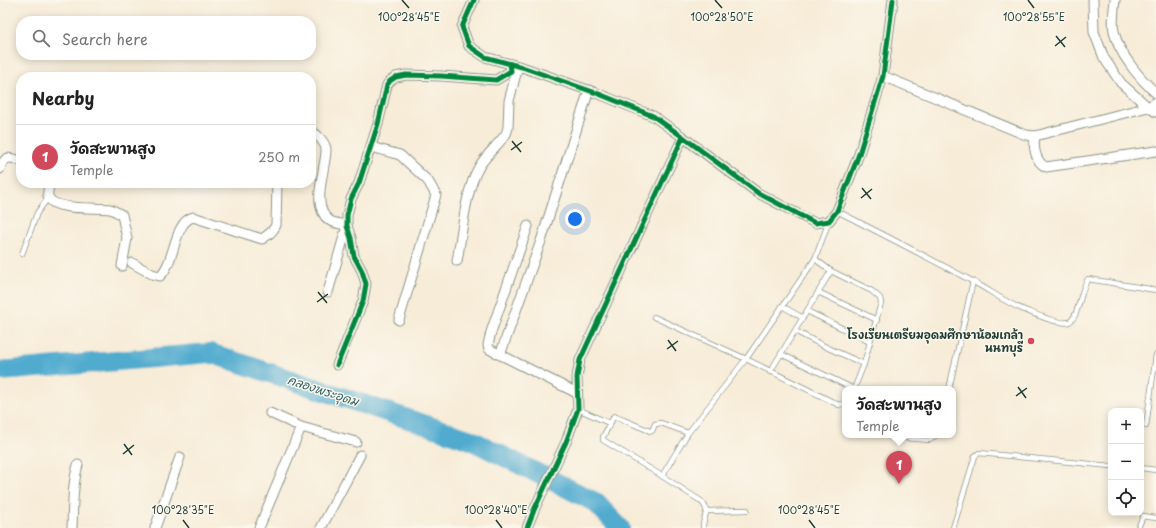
<!DOCTYPE html>
<meta charset="utf-8">
<style>
:root{--surface:#fff;--page:#f6f6f6;--text:#222;--muted:#767676;--line:#e0e0e0;--accent:#d1495b}
body{margin:0;font-family:"Playpen Sans","Playpen Sans Thai",sans-serif;background:var(--page);color:var(--text)}
.controls{position:absolute;right:12px;bottom:12px;display:grid;overflow:hidden;border-radius:8px;box-shadow:0 2px 10px #0003}
.controls button{width:36px;height:36px;display:grid;place-items:center;padding:0;border:0;border-bottom:1px solid var(--line);background:var(--surface);color:var(--text);font:20px sans-serif}
.you{position:absolute;left:575px;top:219px;width:14px;height:14px;margin:-10px;border:3px solid #fff;border-radius:50%;background:#1a73e8;box-shadow:0 0 0 6px #1a73e833}
.badge{display:grid;place-items:center;width:26px;height:26px;border-radius:50%;background:var(--accent);color:#fff;font-size:13px;font-weight:700}
.pin{position:absolute;translate:-50% -33px;filter:drop-shadow(0 1px 2px #0008)}
.pin::after{content:'';position:absolute;top:21px;width:14px;height:12px;background:inherit;clip-path:polygon(0 0,100% 0,50% 100%)}
.popup{position:absolute;left:842px;top:386px;width:114px;height:52px;box-sizing:border-box;display:grid;place-content:center;border-radius:8px;background:var(--surface);filter:drop-shadow(0 1px 3px #0005);font-size:13px;white-space:nowrap;color:var(--muted)}
.popup b{font-size:15px;color:var(--text)}
.popup::after{content:'';position:absolute;left:50%;top:100%;margin-left:-8px;border:8px solid transparent;border-top-color:var(--surface)}
.list{margin:0;padding:0;list-style:none}
h2{display:flex;justify-content:space-between;align-items:center;height:52px;margin:0;padding:0 16px;font-size:17px}
h2 small{font-size:13px;font-weight:400;color:var(--muted)}
.list li{display:grid;grid-template-columns:26px 1fr auto;gap:12px;align-items:center;box-sizing:border-box;height:64px;padding:0 16px;border-top:1px solid var(--line)}
.list b{display:block;font-size:15px;white-space:nowrap}
.list p{margin:0;font-size:13px;white-space:nowrap;color:var(--muted)}
.list em{font-size:13px;font-style:normal;color:var(--muted)}
.icon{flex:none;width:22px;height:22px;fill:none;stroke:currentColor;stroke-width:2;stroke-linecap:round;stroke-linejoin:round}
.map{position:relative;flex:none;width:1156px;height:528px;overflow:hidden}
.search{position:absolute;background:var(--surface);box-shadow:0 2px 10px #0003;left:16px;top:16px;width:300px;height:44px;display:flex;align-items:center;gap:10px;box-sizing:border-box;padding:0 14px;border-radius:16px;color:var(--muted);font-size:15px}
.panel{position:absolute;background:var(--surface);box-shadow:0 2px 10px #0003;left:16px;top:72px;width:300px;height:116px;border-radius:16px}
.map>svg:first-child{display:block}
.lines{fill:none;stroke-linecap:round;stroke-linejoin:round}
.river{stroke:#51abcf;stroke-width:20}
.service-casing{stroke:#8b9486;stroke-width:6}
.minor-casing{stroke:#8b9486;stroke-width:11}
.service{stroke:#fff;stroke-width:4.5}
.minor{stroke:#fff;stroke-width:9}
.cycleway-casing{stroke:#fbf7ec;stroke-width:8}
.cycleway{stroke:#00873e;stroke-width:5}
.ticks{fill:none;stroke:#1f3d34;stroke-width:1.5}
.poi-dot{fill:#d1495b;stroke:#fbf7ec;stroke-width:1.5}
.labels{text-anchor:middle;stroke-width:3;stroke-linejoin:round;paint-order:stroke}
.poi-label{font-size:11px;font-weight:bold;fill:#1f3d34;stroke:#fbf7ec;text-anchor:end}
.water-label{font-size:12px;font-style:italic;fill:#2e5e62;stroke:#fbf7ec}
.ticks-label{font-size:10px;text-anchor:middle;fill:#1f3d34;stroke:#fbf7ec;stroke-width:3;stroke-linejoin:round;paint-order:stroke}
</style>
<div class="map">
<svg width="1156" height="528" viewBox="0 0 1156 528">
<rect width="100%" height="100%" fill="#fbf7ec"/>
<filter id="ink" filterUnits="userSpaceOnUse"><feTurbulence type="fractalNoise" baseFrequency=".025" numOctaves="2"/><feDisplacementMap in="SourceGraphic" scale="8" xChannelSelector="R" yChannelSelector="G"/><feConvolveMatrix kernelMatrix="1 2 1 2 8 2 1 2 1" color-interpolation-filters="sRGB"/></filter>
<filter id="wash" filterUnits="userSpaceOnUse"><feTurbulence type="fractalNoise" baseFrequency=".012" numOctaves="4" result="noise"/><feDisplacementMap in="SourceGraphic" scale="16" xChannelSelector="R" yChannelSelector="G"/><feGaussianBlur stdDeviation="0.9" result="paint"/><feColorMatrix in="noise" values="0 0 0 0 0 0 0 0 0 0 0 0 0 0 0 0 0 1.4 0 .05"/><feComposite in="paint" operator="in"/></filter>
<g filter="url(#wash)">
<rect width="100%" height="100%" fill="#f7ecd8"/>
<g class="lines">
<path class="river" d="M 0,371 L 210,353 L 471,440 L 595,502 L 620,528"/>
</g>
</g>
<g filter="url(#ink)">
<g class="lines">
<defs>
<g id="service">
<path d="M 837,211 C 882,234 927,257 972,281 C 989,290 1005,302 1022,309 C 1033,313 1058,325 1069,322 C 1079,318 1080,289 1088,279 L 1156,290"/>
<path d="M 22,254 L 37,213 L 48,198"/>
<path d="M 815,259 L 831,271 L 872,291 L 880,298 L 881,303 L 870,342"/>
<path d="M 818,292 L 877,320"/>
<path d="M 782,306 L 803,318"/>
<path d="M 807,311 L 870,342 L 864,364 L 854,389"/>
<path d="M 654,317 L 746,359 L 839,405 L 845,403"/>
<path d="M 795,331 L 826,347 L 864,364"/>
<path d="M 781,354 L 854,389"/>
<path d="M 770,372 L 831,271"/>
<path d="M 949,389 L 973,281"/>
<path d="M 578,409 L 609,423"/>
<path d="M 1146,426 L 1156,355"/>
<path d="M 688,433 L 661,423 L 655,424 L 652,431 L 650,431 L 614,416 L 603,437 L 603,440 L 662,476 L 701,501 C 712,513 702,516 703,528"/>
<path d="M 905,438 L 930,440 L 936,435"/>
<path d="M 1141,468 L 1156,470"/>
<path d="M 662,476 L 688,433 L 746,359 L 815,259 L 829,221"/>
<path d="M 707,511 L 747,510"/>
<path d="M 953,528 L 975,456 L 979,453 L 1111,466"/>
<path d="M 1138,528 L 1143,516 L 1156,518"/>
</g>
<g id="minor">
<path d="M 474,0 L 462,27 L 469,46 L 485,57 L 522,67 L 599,94 L 653,116 L 683,137 L 758,193 L 815,223 L 829,221 L 837,211 L 859,154 L 883,76 L 893,0"/>
<path d="M 1093,0 L 1094,32 L 1104,58 L 1121,83 L 1148,107 L 1156,112"/>
<path d="M 1115,0 C 1114,8 1112,24 1114,31 C 1118,53 1140,79 1156,93"/>
<path d="M 883,76 L 1026,135 L 1035,136 L 1148,107 L 1156,102"/>
<path d="M 311,131 C 317,134 326,143 326,150 C 326,168 310,206 329,220 C 333,223 342,224 347,226 L 328,292"/>
<path d="M 1035,136 C 1033,146 1035,162 1046,167 L 1156,151"/>
<path d="M 371,147 L 400,155 L 428,181 L 436,195 L 399,320"/>
<path d="M 0,169 C 5,155 9,157 21,161"/>
<path d="M 50,183 C 49,188 46,194 49,198 C 55,211 98,207 110,209 C 114,210 118,213 122,215 L 127,238 L 122,266"/>
<path d="M 528,226 L 491,332 L 488,345 L 489,349 L 577,393"/>
<path d="M 457,261 C 462,235 465,190 479,167 C 486,155 498,145 506,134 L 508,128 L 509,101 L 518,66"/>
<path d="M 132,263 L 152,274 L 160,276 C 176,261 173,223 193,217 L 262,239 C 268,235 273,232 276,225 L 277,183"/>
<path d="M 500,355 L 541,241 L 589,90"/>
<path d="M 337,365 L 363,301 L 366,284 L 362,271 L 354,256 L 351,238 L 347,226 L 347,215 L 351,199 L 359,183 L 378,124 L 387,85 L 390,81 L 396,77 L 406,75 L 441,76 L 496,80 L 511,71 L 510,64"/>
<path d="M 301,427 L 356,442"/>
<path d="M 72,528 C 73,507 72,485 78,465"/>
<path d="M 155,528 L 180,457"/>
<path d="M 259,528 L 301,427 L 270,413"/>
<path d="M 321,528 L 360,455"/>
<path d="M 527,528 L 534,510 L 566,442 L 578,409 L 577,377 L 580,360 L 683,137"/>
</g>
</defs>
<use href="#service" class="service-casing"/>
<use href="#minor" class="minor-casing"/>
<use href="#service" class="service"/>
<use href="#minor" class="minor"/>
<defs>
<g id="cycleway">
<path d="M 474,0 L 462,27 L 469,46 L 485,57 L 522,67 L 599,94 L 653,116 L 683,137 L 758,193 L 815,223 L 829,221 L 837,211 L 859,154 L 883,76 L 893,0"/>
<path d="M 337,365 L 363,301 L 366,284 L 362,271 L 354,256 L 351,238 L 347,226 L 347,215 L 351,199 L 359,183 L 378,124 L 387,85 L 390,81 L 396,77 L 406,75 L 441,76 L 496,80 L 511,71 L 510,64"/>
<path d="M 527,528 L 534,510 L 566,442 L 578,409 L 577,377 L 580,360 L 683,137"/>
</g>
</defs>
<use href="#cycleway" class="cycleway-casing"/>
<use href="#cycleway" class="cycleway"/>
</g>
</g>
<path class="ticks" d="M 402,0 L 409,8M 715,0 L 722,8M 1028,0 L 1034,8M 1056,36 L 1065,47M 1055,46 L 1066,37M 512,141 L 521,152M 511,150 L 522,142M 862,188 L 871,199M 861,198 L 872,189M 318,292 L 327,303M 317,302 L 328,294M 668,340 L 676,351M 667,349 L 678,341M 1018,387 L 1026,398M 1016,396 L 1027,388M 124,444 L 132,455M 123,454 L 134,445M 183,520 L 189,528M 496,520 L 502,528M 809,520 L 815,528"/>
<circle class="poi-dot" cx="1031" cy="341" r="4"/>
<g class="labels">
<g class="poi-label">
<text x="1023" y="339">โรงเรียนเตรียมอุดมศึกษาน้อมเกล้า<tspan x="1023" dy="13">นนทบุรี</tspan></text>
</g>
<g class="water-label">
<text transform="translate(323 391) rotate(18)" y="4">คลองพระอุดม</text>
</g>
</g>
<g class="ticks-label">
<text x="409" y="21">100°28'45"E</text>
<text x="722" y="21">100°28'50"E</text>
<text x="1034" y="21">100°28'55"E</text>
<text x="183" y="514">100°28'35"E</text>
<text x="496" y="514">100°28'40"E</text>
<text x="809" y="514">100°28'45"E</text>
</g>
</svg>
<div class="controls">
<button>+</button>
<button>−</button>
<button><svg class="icon" aria-label="locate" viewBox="0 0 24 24"><circle cx="12" cy="12" r="6"/><path d="M12 2v4M12 18v4M2 12h4M18 12h4"/></svg></button>
</div>
<div class="you"></div>
<div class="pin badge" style="left:899px;top:484px">1</div>
<div class="popup"><b>วัดสะพานสูง</b>Temple</div>
<div class="search"><svg class="icon" aria-label="search" viewBox="0 0 24 24"><circle cx="10" cy="10" r="6"/><path d="M15 15l6 6"/></svg>Search here</div>
<section class="panel">
<h2>Nearby<small></small></h2>
<ul class="list">
<li><span class="badge">1</span><div><b>วัดสะพานสูง</b><p>Temple</p></div><em>250 m</em></li>
</ul>
</section>
</div>
